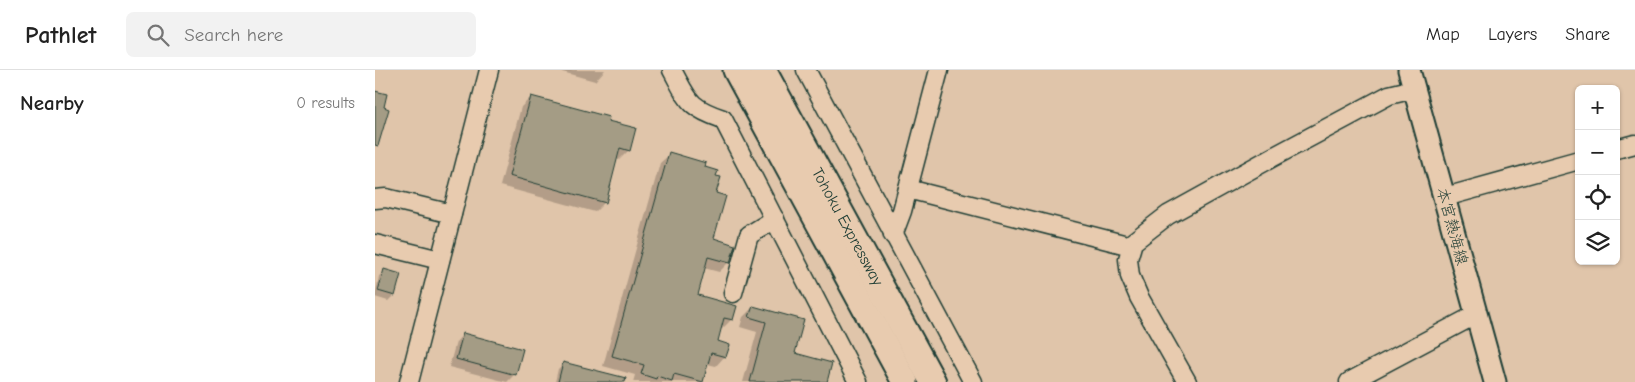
<!DOCTYPE html>
<meta charset="utf-8">
<style>
:root{--surface:#fff;--page:#f2f2f2;--text:#222;--muted:#767676;--line:#e0e0e0}
body{margin:0;font-family:"Comic Neue","Klee One",sans-serif;background:var(--page);color:var(--text)}
.controls{position:absolute;right:15px;top:15px;display:grid;overflow:hidden;border-radius:8px;box-shadow:0 1px 4px #0004}
.controls button{width:45px;height:45px;display:grid;place-items:center;padding:0;border:0;border-bottom:1px solid var(--line);background:var(--surface);color:var(--text);font:25px sans-serif}
.list{margin:0;padding:0;list-style:none}
h2{display:flex;justify-content:space-between;align-items:center;height:65px;margin:0;padding:0 20px;font-size:21px}
h2 small{font-size:16px;font-weight:400;color:var(--muted)}
.icon{flex:none;width:28px;height:28px;fill:none;stroke:currentColor;stroke-width:2;stroke-linecap:round;stroke-linejoin:round}
.map{position:relative;flex:none;width:1260px;height:312px;overflow:hidden}
header{display:flex;align-items:center;gap:30px;box-sizing:border-box;height:70px;padding:0 25px;background:var(--surface);border-bottom:1px solid var(--line)}
header strong{font-size:24px}
nav{display:flex;gap:28px;margin-inline-start:auto;font-size:18px}
.search{width:350px;height:45px;background:var(--page);display:flex;align-items:center;gap:12px;box-sizing:border-box;padding:0 18px;border-radius:8px;color:var(--muted);font-size:19px}
main{display:flex}
aside{flex:1;background:var(--surface)}
.map>svg:first-child{display:block}
.shadow{fill:#0003}
.building{fill:#a49c85;stroke:#1f3d34}
.lines{fill:none;stroke-linecap:round;stroke-linejoin:round}
.minor-casing{stroke:#1f3d34;stroke-width:21}
.major-casing{stroke:#1f3d34;stroke-width:25}
.highway-casing{stroke:#1f3d34;stroke-width:29}
.minor{stroke:#e8cbaf;stroke-width:18}
.major{stroke:#e8cbaf;stroke-width:21}
.highway{stroke:#e8cbaf;stroke-width:25}
.labels{text-anchor:middle;stroke-width:4;stroke-linejoin:round;paint-order:stroke}
.street-label{font-size:16px;fill:#1f3d34;stroke:#e8cbaf}
</style>
<header>
<strong>Pathlet</strong>
<div class="search"><svg class="icon" aria-label="search" viewBox="0 0 24 24"><circle cx="10" cy="10" r="6"/><path d="M15 15l6 6"/></svg>Search here</div>
<nav><a>Map</a><a>Layers</a><a>Share</a></nav>
</header>
<main>
<aside>
<h2>Nearby<small>0 results</small></h2>
<ul class="list">
</ul>
</aside>
<div class="map">
<svg width="1260" height="312" viewBox="0 0 1260 312">
<rect width="100%" height="100%" fill="#e0c5aa"/>
<filter id="ink" filterUnits="userSpaceOnUse"><feTurbulence type="fractalNoise" baseFrequency=".02" numOctaves="2"/><feDisplacementMap in="SourceGraphic" scale="10" xChannelSelector="R" yChannelSelector="G"/><feConvolveMatrix kernelMatrix="1 2 1 2 8 2 1 2 1" color-interpolation-filters="sRGB"/></filter>
<g filter="url(#ink)">
<g class="shadow">
<path d="M 180,0 L 230,0 L 220,11 Z"/>
<path d="M 156,27 L 232,52 L 254,80 L 244,90 L 241,89 L 230,132 L 220,142 L 125,116 L 146,37 Z"/>
<path d="M 295,84 L 329,98 L 340,107 L 337,169 L 354,192 L 344,202 L 329,198 L 321,226 L 357,249 L 347,259 L 345,258 L 341,272 L 350,286 L 341,296 L 332,294 L 326,312 L 258,312 L 260,305 L 228,296 L 285,93 Z"/>
<path d="M 10,201 L 19,225 L 13,231 L 0,227 L 4,206 Z"/>
<path d="M 378,237 L 428,250 L 419,284 L 456,294 L 451,312 L 368,312 L 382,262 L 365,257 L 368,247 Z"/>
<path d="M 88,264 L 140,304 L 132,312 L 74,297 L 81,272 Z"/>
<path d="M 189,293 L 230,304 L 228,312 L 180,312 L 183,299 Z"/>
</g>
<g class="building">
<path d="M 0,21 L 12,24 L 9,37 L 14,39 L 3,76 L 0,75 Z"/>
<path d="M 156,26 L 234,47 L 233,51 L 261,58 L 255,81 L 245,78 L 231,133 L 134,106 Z"/>
<path d="M 294,82 L 331,93 L 330,97 L 343,101 L 341,106 L 346,107 L 341,123 L 351,126 L 339,168 L 360,175 L 355,193 L 333,187 L 323,225 L 362,236 L 358,250 L 349,248 L 343,271 L 355,275 L 351,287 L 336,283 L 328,312 L 299,304 L 297,311 L 282,306 L 281,309 L 266,304 L 269,295 L 237,286 Z"/>
<path d="M 9,199 L 26,204 L 20,226 L 3,221 Z"/>
<path d="M 378,236 L 429,250 L 420,283 L 457,293 L 452,312 L 375,312 L 391,252 L 374,247 Z"/>
<path d="M 88,263 L 148,279 L 141,305 L 81,289 Z"/>
<path d="M 188,292 L 251,308 L 250,312 L 183,312 Z"/>
</g>
<g class="lines">
<defs>
<g id="minor">
<path d="M 297,0 C 314,31 313,37 348,49 L 483,312"/>
<path d="M 431,0 L 598,312"/>
<path d="M 1241,79 L 1260,74"/>
<path d="M 533,119 L 756,176"/>
<path d="M 1070,127 L 1204,90"/>
<path d="M 0,129 L 11,128 L 77,144"/>
<path d="M 518,165 L 527,141 L 564,0"/>
<path d="M 0,174 L 65,190"/>
<path d="M 358,223 L 374,165 L 400,149"/>
<path d="M 34,312 L 114,0"/>
<path d="M 812,312 L 764,227 L 755,206 L 753,189 L 758,172 L 793,145 L 898,87 L 1014,25 L 1039,19"/>
<path d="M 974,312 L 1102,244"/>
</g>
<path id="major" d="M 1034,0 L 1120,312"/>
<g id="highway">
<path d="M 361,0 L 530,312"/>
<path id="s1" d="M 388,0 L 558,312"/>
</g>
</defs>
<use href="#minor" class="minor-casing"/>
<use href="#major" class="major-casing"/>
<use href="#highway" class="highway-casing"/>
<use href="#minor" class="minor"/>
<use href="#major" class="major"/>
<use href="#highway" class="highway"/>
</g>
</g>
<g class="labels">
<g class="street-label">
<text dy="6" stroke="none"><textPath href="#s1" startOffset="178">Tohoku Expressway</textPath></text>
<text transform="translate(1078 156) rotate(75)" y="6">本宮熱海線</text>
</g>
</g>
</svg>
<div class="controls">
<button>+</button>
<button>−</button>
<button><svg class="icon" aria-label="locate" viewBox="0 0 24 24"><circle cx="12" cy="12" r="6"/><path d="M12 2v4M12 18v4M2 12h4M18 12h4"/></svg></button>
<button><svg class="icon" aria-label="layers" viewBox="0 0 24 24"><path d="M12 4l9 5-9 5-9-5zM3 14l9 5 9-5"/></svg></button>
</div>
</div>
</main>
